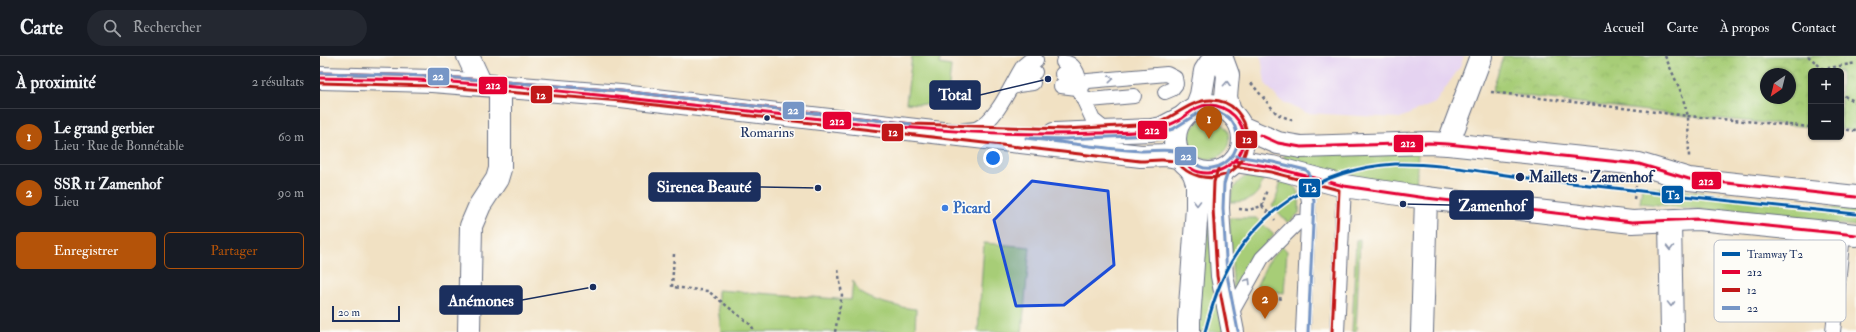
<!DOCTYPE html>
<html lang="fr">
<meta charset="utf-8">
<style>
:root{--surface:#171b24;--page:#242831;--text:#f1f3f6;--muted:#9ea1a6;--line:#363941;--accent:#b45309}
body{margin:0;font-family:"IM FELL Double Pica",serif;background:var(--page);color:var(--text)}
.controls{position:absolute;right:12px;top:12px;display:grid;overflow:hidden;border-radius:6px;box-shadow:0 1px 3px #0004}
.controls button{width:36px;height:36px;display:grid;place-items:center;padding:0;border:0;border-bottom:1px solid var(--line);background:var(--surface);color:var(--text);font:20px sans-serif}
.compass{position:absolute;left:1440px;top:12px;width:36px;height:36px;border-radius:50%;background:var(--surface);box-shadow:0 1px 3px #0004;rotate:215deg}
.scale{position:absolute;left:12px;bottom:10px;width:68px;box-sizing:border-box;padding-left:4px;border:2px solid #1b2f5e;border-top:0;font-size:11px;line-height:14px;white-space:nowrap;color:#1b2f5e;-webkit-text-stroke:3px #fdfcf7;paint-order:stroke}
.you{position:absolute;left:673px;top:102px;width:14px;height:14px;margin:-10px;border:3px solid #fff;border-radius:50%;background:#1a73e8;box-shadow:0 0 0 6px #1a73e833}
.badge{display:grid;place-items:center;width:26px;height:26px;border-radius:50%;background:var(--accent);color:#fff;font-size:13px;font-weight:700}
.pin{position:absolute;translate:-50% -33px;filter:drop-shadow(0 1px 2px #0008)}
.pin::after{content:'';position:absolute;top:21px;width:14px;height:12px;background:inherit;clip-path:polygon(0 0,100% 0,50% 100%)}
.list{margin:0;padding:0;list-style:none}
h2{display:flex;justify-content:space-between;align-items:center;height:52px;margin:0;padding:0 16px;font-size:17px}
h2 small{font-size:13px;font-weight:400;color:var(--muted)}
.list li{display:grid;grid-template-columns:26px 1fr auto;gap:12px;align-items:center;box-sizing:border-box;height:56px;padding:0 16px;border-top:1px solid var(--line)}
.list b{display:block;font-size:15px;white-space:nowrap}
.list p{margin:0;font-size:13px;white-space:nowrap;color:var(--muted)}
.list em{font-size:13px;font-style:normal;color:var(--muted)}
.actions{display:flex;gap:8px;padding:12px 16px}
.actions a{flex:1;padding:9px 0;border:1px solid var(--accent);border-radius:6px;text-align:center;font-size:14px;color:var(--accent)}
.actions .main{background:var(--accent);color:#fff}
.icon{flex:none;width:22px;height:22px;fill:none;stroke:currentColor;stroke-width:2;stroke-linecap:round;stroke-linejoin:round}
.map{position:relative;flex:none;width:1536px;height:276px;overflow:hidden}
header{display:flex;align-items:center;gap:24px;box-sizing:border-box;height:56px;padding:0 20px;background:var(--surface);border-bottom:1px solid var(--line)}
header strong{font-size:19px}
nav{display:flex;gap:22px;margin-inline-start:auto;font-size:14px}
.search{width:280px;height:36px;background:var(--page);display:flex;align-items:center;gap:10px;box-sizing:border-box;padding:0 14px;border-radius:22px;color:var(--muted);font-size:15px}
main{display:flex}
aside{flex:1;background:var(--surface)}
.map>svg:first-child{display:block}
.built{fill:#e5d3f1}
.green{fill:#a7cd77;stroke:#617e6a}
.park{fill:url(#park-crowns);stroke:#617e6a;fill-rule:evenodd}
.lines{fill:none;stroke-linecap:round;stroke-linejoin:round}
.service-casing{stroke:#666d81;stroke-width:16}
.minor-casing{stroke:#666d81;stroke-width:24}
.tertiary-casing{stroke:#666d81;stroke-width:24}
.primary-casing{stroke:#666d81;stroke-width:24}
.path{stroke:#666d81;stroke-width:2.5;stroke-dasharray:3 3;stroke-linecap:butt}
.service{stroke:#fff;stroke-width:14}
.minor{stroke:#fff;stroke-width:22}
.tertiary{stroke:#fff;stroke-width:22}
.primary{stroke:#fff;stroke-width:22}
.bus-1-casing{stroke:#fdfcf7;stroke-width:6}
.bus-2-casing{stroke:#fdfcf7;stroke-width:6}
.bus-3-casing{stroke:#fdfcf7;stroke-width:6}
.bus-1{stroke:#e40134;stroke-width:3}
.bus-2{stroke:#c11718;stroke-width:3}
.bus-3{stroke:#7696c6;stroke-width:3}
.tram-1-casing{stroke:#fdfcf7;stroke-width:6}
.tram-1{stroke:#0059a6;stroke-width:3}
.oneway{stroke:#8d97ae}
.marked{fill:#1d4ed8;fill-opacity:0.2;stroke:#1d4ed8;stroke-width:3;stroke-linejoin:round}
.bus-dot{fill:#1b2f5e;stroke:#fdfcf7;stroke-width:1.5}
.shop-dot{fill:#3f7fe0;stroke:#fdfcf7;stroke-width:1.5}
.labels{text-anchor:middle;stroke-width:3;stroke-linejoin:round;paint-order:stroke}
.bus-label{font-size:14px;fill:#1b2f5e;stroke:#fdfcf7}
.stop-label{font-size:15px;font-weight:bold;fill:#1b2f5e;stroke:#fdfcf7;text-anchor:start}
.shop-label{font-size:15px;font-weight:bold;fill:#366cbe;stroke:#fdfcf7;text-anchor:start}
.key{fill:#fdfcf7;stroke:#b9bec9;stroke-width:1}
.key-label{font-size:11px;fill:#1b2f5e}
.leader{fill:none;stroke:#1b2f5e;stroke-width:1.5}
.callout-dot{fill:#1b2f5e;stroke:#fdfcf7;stroke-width:1.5}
.callout{fill:#1b2f5e;stroke:#1b2f5e;stroke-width:1.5}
.callout-label{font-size:16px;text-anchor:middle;font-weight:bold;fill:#fff}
.line-badge{stroke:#fdfcf7;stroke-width:1.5}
.badge-label{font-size:11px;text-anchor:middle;font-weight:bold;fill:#fff}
</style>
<header>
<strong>Carte</strong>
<div class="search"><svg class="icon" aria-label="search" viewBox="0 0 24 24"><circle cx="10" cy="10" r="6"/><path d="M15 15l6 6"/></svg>Rechercher</div>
<nav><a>Accueil</a><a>Carte</a><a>À propos</a><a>Contact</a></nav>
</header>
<main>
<aside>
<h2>À proximité<small>2 résultats</small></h2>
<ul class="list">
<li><span class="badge">1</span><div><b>Le grand gerbier</b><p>Lieu · Rue de Bonnétable</p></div><em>60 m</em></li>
<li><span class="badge">2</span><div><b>SSR 11 Zamenhof</b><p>Lieu</p></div><em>90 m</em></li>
</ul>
<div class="actions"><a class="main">Enregistrer</a><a>Partager</a></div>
</aside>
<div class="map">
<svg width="1536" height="276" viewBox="0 0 1536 276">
<defs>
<pattern id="park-crowns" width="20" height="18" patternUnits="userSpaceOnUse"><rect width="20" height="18" fill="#a7cd77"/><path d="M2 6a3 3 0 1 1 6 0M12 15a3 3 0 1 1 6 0" fill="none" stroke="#8fb069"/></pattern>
</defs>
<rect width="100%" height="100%" fill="#fdfcf7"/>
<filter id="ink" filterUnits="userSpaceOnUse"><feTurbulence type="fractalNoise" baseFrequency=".025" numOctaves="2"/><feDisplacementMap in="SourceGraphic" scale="8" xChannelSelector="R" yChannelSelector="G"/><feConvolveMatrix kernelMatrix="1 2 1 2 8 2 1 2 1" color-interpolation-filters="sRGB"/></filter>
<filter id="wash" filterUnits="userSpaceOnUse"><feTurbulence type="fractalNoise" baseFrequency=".012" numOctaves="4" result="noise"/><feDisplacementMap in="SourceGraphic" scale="16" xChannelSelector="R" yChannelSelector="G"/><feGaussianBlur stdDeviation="0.9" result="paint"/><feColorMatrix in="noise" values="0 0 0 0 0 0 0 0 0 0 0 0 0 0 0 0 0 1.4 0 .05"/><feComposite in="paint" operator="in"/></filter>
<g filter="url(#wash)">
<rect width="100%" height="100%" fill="#f1e1c3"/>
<path class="built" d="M 941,0 L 1144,0 L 1140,11 L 1115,47 L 1080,62 L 987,57 L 959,44 L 945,27 Z"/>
<g class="green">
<path d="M 592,0 L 621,0 L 619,8 L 631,10 L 628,38 L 614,37 L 612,49 L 586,47 Z"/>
<circle cx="889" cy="83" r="20"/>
<path d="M 965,96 L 1098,96 L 1096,134 L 963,104 Z"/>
<path d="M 936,118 L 944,120 C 939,141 931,146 910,146 C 913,130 918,121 936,118 Z"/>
<path d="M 961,124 C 980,129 980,140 979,157 L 968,167 L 952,149 L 955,147 Z"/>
<path d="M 1322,130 L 1536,154 L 1536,170 L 1320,147 Z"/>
<path d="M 890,161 L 904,276 L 875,276 L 884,162 Z"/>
<path d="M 909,162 L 936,162 L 954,179 L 937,198 L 914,240 Z"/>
<path d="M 1040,183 L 1036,276 L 1032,276 L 1036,184 Z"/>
<path d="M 664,187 L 710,191 L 702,276 L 658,276 Z"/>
<path d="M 962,190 L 967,195 L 964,237 L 935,233 L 948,206 Z"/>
<path d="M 533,224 C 535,227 536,232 539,235 C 549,245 582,252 596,253 L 595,276 L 401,276 L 398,251 L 398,234 L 531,244 Z"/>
</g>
<path class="park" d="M 1183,0 L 1536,0 L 1536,75 L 1521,73 L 1521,15 L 1491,15 L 1491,71 L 1368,60 L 1172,36 ZM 1446,18 L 1470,18 L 1470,42 L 1446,42 Z"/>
</g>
<g filter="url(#ink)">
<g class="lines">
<defs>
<g id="service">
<path d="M 743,6 C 757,7 760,23 761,35"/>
<path d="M 742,18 L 750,19 L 759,29"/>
<path d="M 696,25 L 704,18 L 715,16"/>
<path d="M 741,30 L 757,32 L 761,35"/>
<path d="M 691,32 L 698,29 L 713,27"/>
<path d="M 761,38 L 773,64 L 788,76"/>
<path d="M 814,40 L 770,44 L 762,40 C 760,33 762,28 768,25 L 847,18 L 855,22 L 856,28 L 852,33 L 845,36"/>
<path d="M 643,74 C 648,74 653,74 658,72 C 678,62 691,29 703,10 L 709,5 L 716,4"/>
<path d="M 910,259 L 942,202 L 978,166 L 988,166"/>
<path d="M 983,276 L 989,145 L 984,119"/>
<path d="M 1017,276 L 1024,130"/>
<path d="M 1513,276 L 1523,178"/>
</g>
<g id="minor">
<path d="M 148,0 L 161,28"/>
<path d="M 1128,88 L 1161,0"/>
<path d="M 1350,165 L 1352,276"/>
<path d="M 149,276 L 151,170 L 160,149 L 177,123 L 180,113 L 180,30"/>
<path d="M 1102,276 L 1106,142"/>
</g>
<g id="tertiary">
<path d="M 901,0 L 908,19 L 906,41 L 910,56"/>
<path d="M 876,52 L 881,39 L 885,15 L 895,0"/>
<path d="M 869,110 L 874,118 L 877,127 L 877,151 L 869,265 L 869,276"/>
<path d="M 903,114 L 899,127 L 898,152 L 902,220 L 913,276"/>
</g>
<g id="primary">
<path d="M 0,22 L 112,25 L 301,40 L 821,100 L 847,99 L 861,102"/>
<circle cx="889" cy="83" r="34"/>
<path d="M 921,71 L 958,87 L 981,91 L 1109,87 L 1128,88 L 1319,108 L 1369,123 L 1536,141"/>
<path d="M 734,78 L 831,74 L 842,72 L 863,61"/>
<path d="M 915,105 L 952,111 L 1024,130 L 1106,142 L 1312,166 L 1378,163 L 1536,179"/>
</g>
</defs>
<use href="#service" class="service-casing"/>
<use href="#minor" class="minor-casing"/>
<use href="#tertiary" class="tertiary-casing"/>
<use href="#primary" class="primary-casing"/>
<g class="path">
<path d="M 1345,0 L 1361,36 L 1368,60 L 1369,101"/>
<path d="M 1488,0 L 1503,13 L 1536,7"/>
<path d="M 931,27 L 957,58 L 974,65"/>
<path d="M 1521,35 L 1526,41 L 1536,46"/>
<path d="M 1171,36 L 1368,60 L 1491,71"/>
<path d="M 1521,73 L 1536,75"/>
<path d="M 1314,143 L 1316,130"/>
<path d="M 942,150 L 955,164"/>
<path d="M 942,150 L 947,133"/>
<path d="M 919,153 L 929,154 L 942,150"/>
<path d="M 354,198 L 352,231 L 388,235 L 431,269 L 435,276"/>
<path d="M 941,240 L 964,243"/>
<path d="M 515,276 L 522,239 L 518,213"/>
</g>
<use href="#service" class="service"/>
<use href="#minor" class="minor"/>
<use href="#tertiary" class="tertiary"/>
<use href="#primary" class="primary"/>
<defs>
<g id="bus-1">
<path d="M 0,22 C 38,23 77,23 115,25 C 238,33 361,48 483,61 C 580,72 677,81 775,77 C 795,76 818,78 837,73 C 845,71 854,67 861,63 C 870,57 877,49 889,49 C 908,49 926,66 924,86 C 921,108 892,125 872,113 C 868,110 864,105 861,102"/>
<path d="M 940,79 L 958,87 L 981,91 L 1109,87 L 1128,88 L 1319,108 L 1369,123 L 1536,141"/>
<path d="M 915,105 L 952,111 L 1024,130 L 1106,142 L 1312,166 L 1378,163 L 1536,179"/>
</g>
<g id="bus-2">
<path d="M 0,27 L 112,30 L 301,45 L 820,105 C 832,105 845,102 857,106 C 860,107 861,110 863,112 C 872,120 886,123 897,121 C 941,113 935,44 891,44 C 871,44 854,61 836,68 L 745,73 L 593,68 L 301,35 L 112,20 L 0,17"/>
<path d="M 914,110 L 951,116 L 1019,134 L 1012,276"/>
<path d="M 898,113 L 894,126 L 893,152 L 897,220 L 908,276"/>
</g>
<g id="bus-3">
<path d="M 0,17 L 112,20 L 301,35 L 591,68"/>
<path d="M 889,54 C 900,56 910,59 915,71 C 923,90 911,109 892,112 C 875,115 869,97 855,95 C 844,93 833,95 821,95 C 783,93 744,86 706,82 L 745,83 L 832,79 L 853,73 L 880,56 Z"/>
<path d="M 916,100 L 953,106 L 986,114 L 989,117 L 994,145 L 988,276"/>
<path d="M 908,115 L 904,128 L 903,152 L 907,219 L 918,275"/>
</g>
</defs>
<use href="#bus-1" class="bus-1-casing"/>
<use href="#bus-2" class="bus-2-casing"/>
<use href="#bus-3" class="bus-3-casing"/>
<use href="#bus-1" class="bus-1"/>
<use href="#bus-2" class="bus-2"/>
<use href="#bus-3" class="bus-3"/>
<defs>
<path id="tram-1" d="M 885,276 C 890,257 895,238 904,220 C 935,154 1003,112 1075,108 C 1110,107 1145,113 1179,118 C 1206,122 1233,125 1260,128 C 1352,139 1444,149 1536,158"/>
</defs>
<use href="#tram-1" class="tram-1-casing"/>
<use href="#tram-1" class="tram-1"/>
</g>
<defs><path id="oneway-chevron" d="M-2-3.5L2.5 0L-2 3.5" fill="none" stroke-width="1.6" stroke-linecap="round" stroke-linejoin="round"/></defs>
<g class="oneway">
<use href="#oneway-chevron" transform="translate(791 23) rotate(-5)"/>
<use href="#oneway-chevron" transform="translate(907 28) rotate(-86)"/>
<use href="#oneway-chevron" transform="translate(877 147) rotate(90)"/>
<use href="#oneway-chevron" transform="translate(1350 192) rotate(89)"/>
<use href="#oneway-chevron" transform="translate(928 225) rotate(-58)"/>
<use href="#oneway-chevron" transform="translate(1351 248) rotate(89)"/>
</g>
</g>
<path class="marked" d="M 712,125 L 788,135 L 794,209 L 744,249 L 696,250 L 674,164 Z"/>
<g class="bus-dot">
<circle cx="447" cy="62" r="3.5"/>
<circle cx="1200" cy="121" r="5"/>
</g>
<circle class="shop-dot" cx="625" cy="152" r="4"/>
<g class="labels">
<g class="bus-label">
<text x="447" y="81">Romarins</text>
</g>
<g class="stop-label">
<text x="1209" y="126">Maillets - Zamenhof</text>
</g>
<g class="shop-label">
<text x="633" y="157">Picard</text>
</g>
</g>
<rect x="1394" y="184" width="132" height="82" rx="6" class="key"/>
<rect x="1402" y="196" width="18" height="4" fill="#0059a6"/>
<rect x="1402" y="214" width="18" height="4" fill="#e40134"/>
<rect x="1402" y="232" width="18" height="4" fill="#c11718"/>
<rect x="1402" y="250" width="18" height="4" fill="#7696c6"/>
<g class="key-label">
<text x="1427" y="202">Tramway T2</text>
<text x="1427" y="220">212</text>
<text x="1427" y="238">12</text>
<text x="1427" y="256">22</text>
</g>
<path class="leader" d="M728 23L660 39M498 132L440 131M1083 148L1130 149M273 231L202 244"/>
<g class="callout-dot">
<circle cx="728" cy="23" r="4"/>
<circle cx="498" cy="132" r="4"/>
<circle cx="1083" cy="148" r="4"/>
<circle cx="273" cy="231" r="4"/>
</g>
<g class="callout">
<rect x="610" y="25" width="50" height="28" rx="4"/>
<rect x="329" y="117" width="111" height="28" rx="4"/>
<rect x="1130" y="135" width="83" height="28" rx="4"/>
<rect x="120" y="230" width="82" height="28" rx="4"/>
</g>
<g class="callout-label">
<text x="635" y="44">Total</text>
<text x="384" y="136">Sirenea Beauté</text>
<text x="1172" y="155">Zamenhof</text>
<text x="161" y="250">Anémones</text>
</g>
<g class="line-badge">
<rect x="107" y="11" width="23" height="19" rx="4" fill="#7696c6"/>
<rect x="158" y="20" width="30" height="19" rx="4" fill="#e40134"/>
<rect x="210" y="29" width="23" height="19" rx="4" fill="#c11718"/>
<rect x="462" y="45" width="23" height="19" rx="4" fill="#7696c6"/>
<rect x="502" y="55" width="30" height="19" rx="4" fill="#e40134"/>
<rect x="817" y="64" width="31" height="20" rx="4" fill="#e40134"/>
<rect x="561" y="67" width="23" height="19" rx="4" fill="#c11718"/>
<rect x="915" y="74" width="23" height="19" rx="4" fill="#c11718"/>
<rect x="1073" y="78" width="31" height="19" rx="4" fill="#e40134"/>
<rect x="854" y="90" width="23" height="20" rx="4" fill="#7696c6"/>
<rect x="1371" y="115" width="31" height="19" rx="4" fill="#e40134"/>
<rect x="978" y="122" width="23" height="20" rx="4" fill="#0059a6"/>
<rect x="1341" y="129" width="23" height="19" rx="4" fill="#0059a6"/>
</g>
<g class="badge-label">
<text x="118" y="24">22</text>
<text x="173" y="33">212</text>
<text x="221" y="43">12</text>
<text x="473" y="58">22</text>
<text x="517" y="69">212</text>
<text x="832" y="78">212</text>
<text x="573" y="80">12</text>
<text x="927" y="87">12</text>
<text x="1088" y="91">212</text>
<text x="866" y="104">22</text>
<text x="1386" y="129">212</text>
<text x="990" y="136">T2</text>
<text x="1353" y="143">T2</text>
</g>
</svg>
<div class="controls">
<button>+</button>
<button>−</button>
</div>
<svg class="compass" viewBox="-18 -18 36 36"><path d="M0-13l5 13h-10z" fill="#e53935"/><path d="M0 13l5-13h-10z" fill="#9ea1a6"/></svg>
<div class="scale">20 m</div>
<div class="you"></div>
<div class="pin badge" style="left:889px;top:83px">1</div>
<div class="pin badge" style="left:945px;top:263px">2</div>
</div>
</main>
